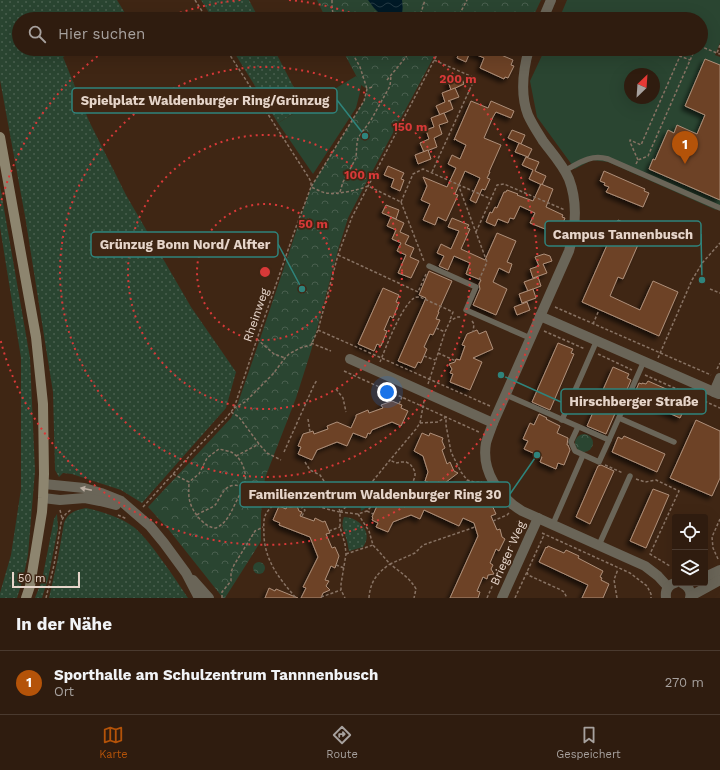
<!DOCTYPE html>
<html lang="de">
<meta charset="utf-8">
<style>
:root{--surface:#2f1c0f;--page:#3b291d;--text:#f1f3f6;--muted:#a7a19e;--line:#4a3a2f;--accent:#b45309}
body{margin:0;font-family:"Work Sans",sans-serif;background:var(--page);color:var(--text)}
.controls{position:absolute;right:12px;bottom:12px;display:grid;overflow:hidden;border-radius:4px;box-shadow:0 4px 16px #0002}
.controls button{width:36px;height:36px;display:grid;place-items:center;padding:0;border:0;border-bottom:1px solid var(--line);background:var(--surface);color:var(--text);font:20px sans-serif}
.compass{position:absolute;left:624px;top:68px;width:36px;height:36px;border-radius:50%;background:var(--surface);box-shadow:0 4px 16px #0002;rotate:25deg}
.scale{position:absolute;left:12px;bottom:10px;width:68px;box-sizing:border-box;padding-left:4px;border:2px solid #e6d5ca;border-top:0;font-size:11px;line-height:14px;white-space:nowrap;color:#e6d5ca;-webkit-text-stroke:3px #3f2614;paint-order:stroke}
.you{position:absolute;left:387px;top:392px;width:14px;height:14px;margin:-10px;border:3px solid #fff;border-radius:50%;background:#1a73e8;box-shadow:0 0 0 6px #1a73e833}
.badge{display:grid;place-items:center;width:26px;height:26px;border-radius:50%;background:var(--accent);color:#fff;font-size:13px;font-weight:700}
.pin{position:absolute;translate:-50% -33px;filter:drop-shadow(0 1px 2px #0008)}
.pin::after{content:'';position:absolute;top:21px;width:14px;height:12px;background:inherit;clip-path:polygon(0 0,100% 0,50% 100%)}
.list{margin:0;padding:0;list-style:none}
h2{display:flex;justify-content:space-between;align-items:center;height:52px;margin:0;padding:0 16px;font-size:17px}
h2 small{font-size:13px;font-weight:400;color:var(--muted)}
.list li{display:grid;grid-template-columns:26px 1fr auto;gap:12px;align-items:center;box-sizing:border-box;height:64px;padding:0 16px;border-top:1px solid var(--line)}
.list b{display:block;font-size:15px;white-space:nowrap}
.list p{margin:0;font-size:13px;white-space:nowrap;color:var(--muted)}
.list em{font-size:13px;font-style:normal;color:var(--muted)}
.icon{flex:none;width:22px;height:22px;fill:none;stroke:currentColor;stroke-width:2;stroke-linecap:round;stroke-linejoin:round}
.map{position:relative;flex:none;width:720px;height:598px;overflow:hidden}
.search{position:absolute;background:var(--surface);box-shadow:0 4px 16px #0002;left:12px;right:12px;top:12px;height:44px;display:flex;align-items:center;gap:10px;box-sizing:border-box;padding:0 14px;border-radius:22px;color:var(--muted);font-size:15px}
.sheet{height:116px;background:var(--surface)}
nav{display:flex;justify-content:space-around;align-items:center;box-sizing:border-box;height:56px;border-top:1px solid var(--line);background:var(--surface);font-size:11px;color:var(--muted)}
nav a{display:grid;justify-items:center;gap:2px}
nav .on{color:var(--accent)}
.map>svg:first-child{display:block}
.grass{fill:url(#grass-dots)}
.park{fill:url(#park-crowns)}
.garden{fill:#2a4531;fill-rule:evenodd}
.water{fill:url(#water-waves)}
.building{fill:#6d4325;stroke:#ae8f7a;filter:url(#shadow)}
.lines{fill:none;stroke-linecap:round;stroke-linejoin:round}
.path{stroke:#887364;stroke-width:1.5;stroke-dasharray:3 2;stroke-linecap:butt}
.service{stroke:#6a6558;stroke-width:5.5}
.minor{stroke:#6a6558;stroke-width:10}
.tertiary{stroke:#6a6558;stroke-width:10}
.secondary{stroke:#8d856f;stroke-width:10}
.oneway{fill:#bbaea2}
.ring{fill:none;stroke:#d83938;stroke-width:2;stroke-dasharray:2 4}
.labels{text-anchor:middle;stroke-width:3.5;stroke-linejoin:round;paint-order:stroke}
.street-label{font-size:12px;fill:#e6d5ca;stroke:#3f2614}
.centre{fill:#d83938;stroke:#3f2614;stroke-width:2}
.ring-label{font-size:12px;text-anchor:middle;font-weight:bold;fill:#d83938;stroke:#3f2614;stroke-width:3.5;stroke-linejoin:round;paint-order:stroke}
.leader{fill:none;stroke:#2f847c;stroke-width:1.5}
.callout-dot{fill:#2f847c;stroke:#3f2614;stroke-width:1.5}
.callout{fill:#3f2614;stroke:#2f847c;stroke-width:1.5}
.callout-label{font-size:13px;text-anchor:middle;font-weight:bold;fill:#e6d5ca}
</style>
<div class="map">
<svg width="720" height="598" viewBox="0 0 720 598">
<defs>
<pattern id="grass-dots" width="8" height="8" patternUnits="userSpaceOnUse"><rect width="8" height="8" fill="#2a4531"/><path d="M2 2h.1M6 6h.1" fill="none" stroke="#495f4e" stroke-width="1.8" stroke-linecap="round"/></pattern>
<pattern id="park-crowns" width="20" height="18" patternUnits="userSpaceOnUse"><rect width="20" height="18" fill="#2a4531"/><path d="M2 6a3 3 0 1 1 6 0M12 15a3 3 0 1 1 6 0" fill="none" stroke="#495f4e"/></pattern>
<pattern id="water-waves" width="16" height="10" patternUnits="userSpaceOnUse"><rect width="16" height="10" fill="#001926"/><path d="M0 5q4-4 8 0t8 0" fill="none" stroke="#253a44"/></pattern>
<filter id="shadow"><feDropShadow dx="-3.5" dy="3.5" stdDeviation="2" flood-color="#0009"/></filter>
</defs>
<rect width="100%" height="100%" fill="#3f2614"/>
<g class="grass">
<path d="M 0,0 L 117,0 L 128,18 L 126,19 L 19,19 L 19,49 L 76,49 L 63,57 L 89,121 L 126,195 L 191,307 L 236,372 L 226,408 L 142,503 L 121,490 L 72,474 L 63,473 L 59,477 L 55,470 L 53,392 L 25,216 L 0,80 Z"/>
<path d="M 201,0 L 249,0 L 259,19 L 213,19 Z"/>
<path d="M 232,49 L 274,49 L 304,107 L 278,123 Z"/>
<path d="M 0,186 L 30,358 L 35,471 L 28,555 L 23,579 L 17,598 L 0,598 L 0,593 L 11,555 L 21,489 L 21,358 L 0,227 Z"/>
<path d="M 371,487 L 377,490 C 380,501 369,506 361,511 C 360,501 362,492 371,487 Z"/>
<path d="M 86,508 C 103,512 121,517 135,528 C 145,537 154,549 161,559 C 171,572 179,585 188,598 L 49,598 L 58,558 L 64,523 C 68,512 76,510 86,508 Z"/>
<path d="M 57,514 L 58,528 L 48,579 L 42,598 L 35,598 L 42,580 L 54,519 Z"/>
<path d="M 344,517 C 359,517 374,533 363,547 L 349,551 C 348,548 348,544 347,541 C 345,533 340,526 344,517 Z"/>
</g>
<g class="park">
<path d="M 317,0 L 541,0 L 532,19 L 464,19 L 456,15 L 454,19 L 326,19 Z"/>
<path d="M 342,49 L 438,49 L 365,185 L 348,218 L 338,250 L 311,351 L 296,398 L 265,478 L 261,514 L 261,541 L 225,598 L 223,598 L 169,530 L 148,507 L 231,418 L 238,403 L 260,339 L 311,187 L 364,101 L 367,89 L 361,85 Z"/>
<circle cx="584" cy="443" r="9"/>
<circle cx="259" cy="568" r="6"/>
</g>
<g class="garden">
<path d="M 567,0 L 720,0 L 720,43 L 715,55 L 720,57 L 720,205 L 716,210 L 608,162 L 592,160 L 575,169 L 537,117 L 530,81 L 545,49 L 701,49 L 701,19 L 559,19 ZM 630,74 L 654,74 L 654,98 L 630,98 Z"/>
<path d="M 356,76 L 360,81 L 361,85 L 360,92 L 356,108 L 313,174 L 278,123 Z"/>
</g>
<path class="water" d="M 368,0 L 402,0 C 403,6 403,13 400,19 L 385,19 L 374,8 Z"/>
<g class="building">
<path d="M 461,49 L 487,49 L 513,60 L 511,65 L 514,66 L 508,78 L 505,77 L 504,79 L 480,68 L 484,58 L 470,52 L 466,62 L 457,58 Z"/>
<path d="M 705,59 L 720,65 L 720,200 L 649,169 L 653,159 L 655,160 L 668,130 L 674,133 L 677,125 L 697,134 L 705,115 L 685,106 Z"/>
<path d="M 461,76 L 464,84 L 451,90 L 448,81 Z"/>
<path d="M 455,88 L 459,97 L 448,101 L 450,101 L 453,109 L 440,115 L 436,106 L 445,102 L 442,93 Z"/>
<path d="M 471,101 L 488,108 L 491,101 L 514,111 L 511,118 L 496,112 L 493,117 L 484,138 L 501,145 L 489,172 L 490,172 L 487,178 L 490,179 L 485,190 L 482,189 L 476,203 L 470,200 L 480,178 L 465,171 L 455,194 L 458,195 L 446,221 L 438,217 L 435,225 L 423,220 L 430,204 L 421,200 L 427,186 L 423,177 L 447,187 L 456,168 L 448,164 L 452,155 L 460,159 L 466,145 L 456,140 L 456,139 L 454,140 Z"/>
<path d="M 444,113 L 448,122 L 439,125 L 442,134 L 434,138 L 437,147 L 424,152 L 420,143 L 429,139 L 426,130 L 434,127 L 431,118 Z"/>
<path d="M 512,130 L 525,135 L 521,144 L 508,138 Z"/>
<path d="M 519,143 L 532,149 L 528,157 L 515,152 Z"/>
<path d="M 428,150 L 431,159 L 418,164 L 415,155 Z"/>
<path d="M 526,157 L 539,162 L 535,171 L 546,176 L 542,185 L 529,179 L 533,170 L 522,165 Z"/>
<path d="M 388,166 L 404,173 L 401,179 L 404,180 L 400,191 L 391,187 L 394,179 L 384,175 Z"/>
<path d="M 604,171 L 645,189 L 644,191 L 649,193 L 643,207 L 606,192 L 609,187 L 604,185 L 605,183 L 600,181 Z"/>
<path d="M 541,184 L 553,189 L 546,207 L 563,215 L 562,217 L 565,218 L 559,233 L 556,231 L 555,233 L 530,223 L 535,213 L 520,206 L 514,219 L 510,218 L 508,223 L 498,219 L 495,226 L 486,222 L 490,212 L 492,213 L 495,207 L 497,208 L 504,192 L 506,192 L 507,190 L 518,194 L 517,195 L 533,201 Z"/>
<path d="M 386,205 L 399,210 L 396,219 L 382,213 Z"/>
<path d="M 391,217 L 404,223 L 400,232 L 409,236 L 405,244 L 414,248 L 410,257 L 419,261 L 411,278 L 398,273 L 406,255 L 397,251 L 401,243 L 392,239 L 396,230 L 387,226 Z"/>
<path d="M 452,218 L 469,225 L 467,228 L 470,229 L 461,249 L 485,260 L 497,233 L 516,241 L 507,262 L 512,264 L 509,273 L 499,268 L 493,282 L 507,289 L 496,315 L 473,305 L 480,289 L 479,284 L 481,280 L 466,274 L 470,263 L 454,256 L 448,270 L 439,266 L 444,256 L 437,253 L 441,244 L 451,249 L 459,231 L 448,227 Z"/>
<path d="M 618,220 L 644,231 L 623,279 L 618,277 L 610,296 L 640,310 L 653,281 L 678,292 L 659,336 L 582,302 Z"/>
<path d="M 544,254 L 550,256 L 552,261 L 543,264 L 547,273 L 533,278 L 530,269 L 539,266 L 535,257 Z"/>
<path d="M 429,271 L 452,281 L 438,312 L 439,312 L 436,319 L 440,320 L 433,335 L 430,334 L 424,347 L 427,349 L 421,363 L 418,362 L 415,368 L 398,361 L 426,298 L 419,295 Z"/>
<path d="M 538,277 L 541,286 L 528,291 L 524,282 Z"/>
<path d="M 383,288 L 399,295 L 396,302 L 399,303 L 393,318 L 390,316 L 384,330 L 387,331 L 381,346 L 377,344 L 374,351 L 358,344 Z"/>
<path d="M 533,289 L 536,298 L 522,303 L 519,294 Z"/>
<path d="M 527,302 L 530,310 L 517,315 L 514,307 Z"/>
<path d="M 477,330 L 479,334 L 486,331 L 493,349 L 473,358 L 482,362 L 470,390 L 450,382 L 453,374 L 450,373 L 452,369 L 449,364 L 455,362 L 456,359 L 460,360 L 465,346 L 462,345 L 467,334 Z"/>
<path d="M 558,343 L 573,349 L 571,353 L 574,354 L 550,410 L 532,402 Z"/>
<path d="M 613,367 L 629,374 L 627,378 L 631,380 L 625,394 L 624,393 L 606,434 L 587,426 Z"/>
<path d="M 648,381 L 689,399 L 680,418 L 633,397 L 639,383 L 642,384 L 642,383 L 646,384 Z"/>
<path d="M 392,401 L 402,405 L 401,408 L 408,411 L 401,426 L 392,422 L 372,430 L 370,434 L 368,433 L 366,438 L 353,433 L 347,446 L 337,442 L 317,450 L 312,460 L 298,454 L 301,447 L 298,446 L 303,434 L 313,431 L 314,434 L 328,429 L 327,426 L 337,422 L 351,428 L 356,417 L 356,415 L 368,410 L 369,413 L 383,408 L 381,405 Z"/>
<path d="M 539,414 L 547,418 L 546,419 L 560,426 L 557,433 L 568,438 L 567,445 L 568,445 L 570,450 L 564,465 L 558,463 L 556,469 L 540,462 L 542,457 L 524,449 L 528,441 L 523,439 L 530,423 L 534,425 Z"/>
<path d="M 696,420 L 720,431 L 720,478 L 712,496 L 670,478 Z"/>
<path d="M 422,433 L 429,436 L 430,433 L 443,438 L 442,441 L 445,448 L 442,450 L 447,464 L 450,462 L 454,471 L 458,473 L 433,492 L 461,487 L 464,493 L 466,494 L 464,497 L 478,503 L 480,500 L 487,503 L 491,503 L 496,514 L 491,516 L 497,530 L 500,529 L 502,537 L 505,539 L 499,551 L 496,549 L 490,563 L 493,565 L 491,569 L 494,574 L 488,575 L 487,579 L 483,577 L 477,591 L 480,592 L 478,598 L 450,598 L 478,536 L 474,523 L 463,518 L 459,526 L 424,510 L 420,519 L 411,515 L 393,522 L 388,532 L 376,527 L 378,523 L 372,520 L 373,518 L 372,517 L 377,506 L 387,502 L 387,504 L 401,498 L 401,497 L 410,493 L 412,493 L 422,497 L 428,482 L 425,481 L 428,472 L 423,456 L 414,451 Z"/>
<path d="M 624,436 L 665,454 L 657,472 L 612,452 L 618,437 L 622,439 Z"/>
<path d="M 601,465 L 614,471 L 590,524 L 576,517 L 598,466 Z"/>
<path d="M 653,489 L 669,495 L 646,548 L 630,541 Z"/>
<path d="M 279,506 L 286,509 L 287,506 L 290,507 L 297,506 L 299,511 L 302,512 L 300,516 L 314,521 L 315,518 L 323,522 L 325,521 L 330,533 L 326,534 L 332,548 L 335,547 L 339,556 L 335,568 L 331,566 L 325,580 L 329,581 L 326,586 L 330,590 L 323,593 L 321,598 L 301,598 L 306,588 L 303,587 L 318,557 L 310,537 L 279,525 L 280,523 L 273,520 Z"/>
<path d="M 548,546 L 564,553 L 566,550 L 579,556 L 578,558 L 603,571 L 600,577 L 602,578 L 601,580 L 609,584 L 603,598 L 582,598 L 588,585 L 539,562 L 546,547 L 547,548 Z"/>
<path d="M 269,588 L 275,591 L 276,589 L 298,598 L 265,598 Z"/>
</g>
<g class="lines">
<g class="path">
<path d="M 195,0 L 207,19"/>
<path d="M 332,0 C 332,7 332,12 335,19"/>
<path d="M 419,19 L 425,0"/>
<path d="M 457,19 L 467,0"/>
<path d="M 705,40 L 702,47 L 717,53"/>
<path d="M 720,45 L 717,53 L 720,54"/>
<path d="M 350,49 L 360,67 L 367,89"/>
<path d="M 387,80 L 406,57 L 409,49"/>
<path d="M 372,87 L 367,89 L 364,101 L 311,187 C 316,189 321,192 326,193 C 336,195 359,190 368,186 L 401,202"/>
<path d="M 638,160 L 630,142 L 630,140 L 641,145 L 680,56 L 690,60"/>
<path d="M 636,164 L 638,160 L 648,156 L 695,49"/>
<path d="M 432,172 L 475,78 L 434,60"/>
<path d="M 458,184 L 487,262 L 479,280"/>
<path d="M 340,192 L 343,182 L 356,158 L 357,143 L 358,138 L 371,120 L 390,86 L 391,76"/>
<path d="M 401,202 L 413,174 L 423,169 L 491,199 L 497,185 L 504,184 L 565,210"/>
<path d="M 401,202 L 424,261"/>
<path d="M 476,232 L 491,199"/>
<path d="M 338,255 L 418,292 L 426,274"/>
<path d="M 710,289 L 720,293"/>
<path d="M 555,307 L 711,375"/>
<path d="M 472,321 L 474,324 L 473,332"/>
<path d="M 593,324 L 599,310"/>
<path d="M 436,328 L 445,332"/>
<path d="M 318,330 L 490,406"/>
<path d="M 544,331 L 585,349"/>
<path d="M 257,339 L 274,354 L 285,358"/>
<path d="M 311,343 L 331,351"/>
<path d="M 438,353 L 456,361"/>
<path d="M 598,354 L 632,370"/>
<path d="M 424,356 L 435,360"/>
<path d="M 658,358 L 692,280 L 703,262 L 720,243"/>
<path d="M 380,362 C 386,347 401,307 414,298 C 415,297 418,297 420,297 L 453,312 L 450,320"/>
<path d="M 717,369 L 720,363"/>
<path d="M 344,371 L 479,432"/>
<path d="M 645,375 L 720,408"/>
<path d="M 428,384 L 445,332 L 450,321 L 457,317 L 461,317"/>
<path d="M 336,389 L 343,398 L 346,412"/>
<path d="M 399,404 L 402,397"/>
<path d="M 234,408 L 245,402 L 273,374 L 285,358 L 289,354 L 300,348 L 311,345 L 318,330 L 338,255 L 352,217 L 440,49"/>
<path d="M 231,412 L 239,417 L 259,444 L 267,453 L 281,460"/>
<path d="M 308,419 L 310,432"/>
<path d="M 420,423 L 438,422 L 446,417 L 446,425 L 451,452 L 461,472 L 467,480 L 474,482 L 482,482"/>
<path d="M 284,452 L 314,385 L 317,380"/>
<path d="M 236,456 L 259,444"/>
<path d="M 305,462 L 310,470 L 320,475 L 337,501 L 340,512"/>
<path d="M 605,465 L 623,473"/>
<path d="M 173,474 L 189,482 C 189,489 188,496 190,502 C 192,510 200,521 207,525 C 210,527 213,528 216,528 C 227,523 231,512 236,502 C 239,495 244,489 245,482 C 247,471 241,457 231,452 C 228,451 223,450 219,449 L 207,458 L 199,474 L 189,482"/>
<path d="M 636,479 L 645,482 L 656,480 L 679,491 L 650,554 L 670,566"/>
<path d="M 372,482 L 380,491 L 387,494"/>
<path d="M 279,483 C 279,487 280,492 279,496 C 278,503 268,508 265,516 C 263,522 264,530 264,537 C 266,563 280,579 296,598"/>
<path d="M 293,489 C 298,492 301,496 306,500 C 314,506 330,510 340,512 L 340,527 L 345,544 L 346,554 L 341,584 L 341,590 L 345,598"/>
<path d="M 404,489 L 408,496"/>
<path d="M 143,507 L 193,452 L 227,417 L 234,408 L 257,339 L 296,227 L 311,187 L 311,182 L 309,178 L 226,49"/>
<path d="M 60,510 L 62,518"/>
<path d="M 367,511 L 373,514"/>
<path d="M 340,512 L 353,501 L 372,482 L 390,460 L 416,429 L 420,423 L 424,401"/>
<path d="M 340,512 L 358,514 L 367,511 L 382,495 L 389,494 L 404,488 L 410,485 L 413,482 L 415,476 L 415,472 L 413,468 L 410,464 L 406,462 L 401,462 L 396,463 L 390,460"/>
<path d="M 358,514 L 369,531 L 373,545 L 390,564 L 415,553 L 423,545 L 475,527"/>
<path d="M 118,515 L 127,519"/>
<path d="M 197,515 C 202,511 213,508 216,504 C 217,503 218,500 219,499 C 226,486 229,484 244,486"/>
<path d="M 302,516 L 305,510 L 302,508 L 306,500"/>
<path d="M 493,521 L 507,515 L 509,513"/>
<path d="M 329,531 L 340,527"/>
<path d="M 542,533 L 630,573 L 647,586 L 651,594 L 651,598"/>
<path d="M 346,554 L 373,545"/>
<path d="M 718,559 L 713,548 L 712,537 L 720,519"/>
<path d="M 336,565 L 344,568"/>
<path d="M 527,572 L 528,575 L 561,590 L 564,592 L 567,598"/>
<path d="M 321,597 L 341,590"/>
<path d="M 46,598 L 54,565 L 61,523 C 63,516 66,513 72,509"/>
<path d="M 222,598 L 222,592 L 231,581 L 231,572 L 234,565 L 255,531 L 263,527"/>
<path d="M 369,598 C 370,582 377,573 390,564 C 400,572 410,578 416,589 L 414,598"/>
<path d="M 487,598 L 520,523 L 517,521"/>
<path d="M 515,598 L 544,535"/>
<path d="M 617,598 L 614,580 L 618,569"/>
</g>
<g class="service">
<path d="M 564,171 C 579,163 590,154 608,159 L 720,208"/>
<path d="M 429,266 L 476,287 L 466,310 L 530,338"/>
<path d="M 506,395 L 609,440 L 644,361"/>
<path d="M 619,418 L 674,442"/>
<path d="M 562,420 L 597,340"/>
<path d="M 578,427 L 571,442 L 575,451 L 599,462 L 609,440"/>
<path d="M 553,524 L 583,455"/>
<path d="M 599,545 L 630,476"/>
</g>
<g class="minor">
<path d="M 543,19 L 551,0"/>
<path d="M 529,49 C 523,70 520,94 528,115 C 532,124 538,133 543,141 C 552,153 563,165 569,179 C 578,203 576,227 569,251 L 493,423 C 491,429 488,436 486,443 C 481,471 499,497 522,511 L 645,566 L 658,576 L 668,587"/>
<path d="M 540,316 L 714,392"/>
<path d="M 350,359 L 493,423"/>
<path d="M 719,394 L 714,392 L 720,378"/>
<path d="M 502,598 L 538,518"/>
</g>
<g class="tertiary">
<path d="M 44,484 L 84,488 L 101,493 L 121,501 L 150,526 L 164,543 L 186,573 L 199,598"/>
<path d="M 43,498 L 60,500 L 85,498 L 100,501 L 116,505"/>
<path d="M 705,577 L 720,570"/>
<path d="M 193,580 L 209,598"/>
<path d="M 682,583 C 688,586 692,591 690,598"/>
<path d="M 691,596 L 720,580"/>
<path d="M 666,598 C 665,590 668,585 675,583"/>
</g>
<path class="secondary" d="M 0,137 L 36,337 L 43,404 L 44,474 L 43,498 L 42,512 L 30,586 L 26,598"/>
</g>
<defs><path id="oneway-solid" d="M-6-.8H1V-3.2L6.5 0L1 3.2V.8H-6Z"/></defs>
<use class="oneway" href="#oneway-solid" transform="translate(86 489) rotate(-168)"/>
<g class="ring">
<circle cx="265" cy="272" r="68"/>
<circle cx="265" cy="272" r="137"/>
<circle cx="265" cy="272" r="205"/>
<path d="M0 206A273 273 0 0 1 106 50M163 19A273 273 0 0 1 241 0M289 0A273 273 0 0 1 367 19M424 50A273 273 0 1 1 0 338"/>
</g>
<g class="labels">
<g class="street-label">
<text transform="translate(256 315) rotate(-71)" y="4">Rheinweg</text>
<text transform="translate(508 553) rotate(-66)" y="4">Brieger Weg</text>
</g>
</g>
<circle cx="265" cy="272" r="6" class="centre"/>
<g class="ring-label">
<text x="458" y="83">200 m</text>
<text x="410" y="131">150 m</text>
<text x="362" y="179">100 m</text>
<text x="313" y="228">50 m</text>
</g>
<path class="leader" d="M365 136L337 100M702 280L701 234M302 289L278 244M501 375L561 402M537 455L510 494"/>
<g class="callout-dot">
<circle cx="365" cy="136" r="4"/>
<circle cx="702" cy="280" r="4"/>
<circle cx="302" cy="289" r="4"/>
<circle cx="501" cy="375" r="4"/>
<circle cx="537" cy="455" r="4"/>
</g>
<g class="callout">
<rect x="72" y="88" width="265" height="25" rx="4"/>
<rect x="545" y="221" width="156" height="25" rx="4"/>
<rect x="91" y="232" width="187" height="25" rx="4"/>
<rect x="561" y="389" width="145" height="25" rx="4"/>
<rect x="240" y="482" width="270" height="25" rx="4"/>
</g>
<g class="callout-label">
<text x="205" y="105">Spielplatz Waldenburger Ring/Grünzug</text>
<text x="623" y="239">Campus Tannenbusch</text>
<text x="185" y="249">Grünzug Bonn Nord/ Alfter</text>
<text x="634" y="406">Hirschberger Straße</text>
<text x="375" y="499">Familienzentrum Waldenburger Ring 30</text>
</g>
</svg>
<div class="controls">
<button><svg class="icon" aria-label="locate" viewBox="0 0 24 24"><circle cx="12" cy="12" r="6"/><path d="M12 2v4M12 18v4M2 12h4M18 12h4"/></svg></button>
<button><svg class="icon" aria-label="layers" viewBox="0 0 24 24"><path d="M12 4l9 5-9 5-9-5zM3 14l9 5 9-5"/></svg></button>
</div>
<svg class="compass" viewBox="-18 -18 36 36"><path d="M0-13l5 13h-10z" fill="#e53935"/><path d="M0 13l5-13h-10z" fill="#a7a19e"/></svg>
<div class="scale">50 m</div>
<div class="you"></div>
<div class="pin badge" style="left:685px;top:164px">1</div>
<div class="search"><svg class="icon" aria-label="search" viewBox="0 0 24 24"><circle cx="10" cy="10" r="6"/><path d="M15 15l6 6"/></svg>Hier suchen</div>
</div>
<section class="sheet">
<h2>In der Nähe<small></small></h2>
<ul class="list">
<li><span class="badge">1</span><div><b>Sporthalle am Schulzentrum Tannnenbusch</b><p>Ort</p></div><em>270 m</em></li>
</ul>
</section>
<nav>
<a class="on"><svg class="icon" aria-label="map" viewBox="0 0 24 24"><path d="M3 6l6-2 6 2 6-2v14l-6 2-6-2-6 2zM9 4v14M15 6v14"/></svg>Karte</a>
<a><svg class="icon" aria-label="directions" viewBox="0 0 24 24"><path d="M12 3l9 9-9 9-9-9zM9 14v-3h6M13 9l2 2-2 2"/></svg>Route</a>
<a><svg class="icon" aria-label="saved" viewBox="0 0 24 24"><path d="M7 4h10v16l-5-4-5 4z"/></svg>Gespeichert</a>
</nav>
